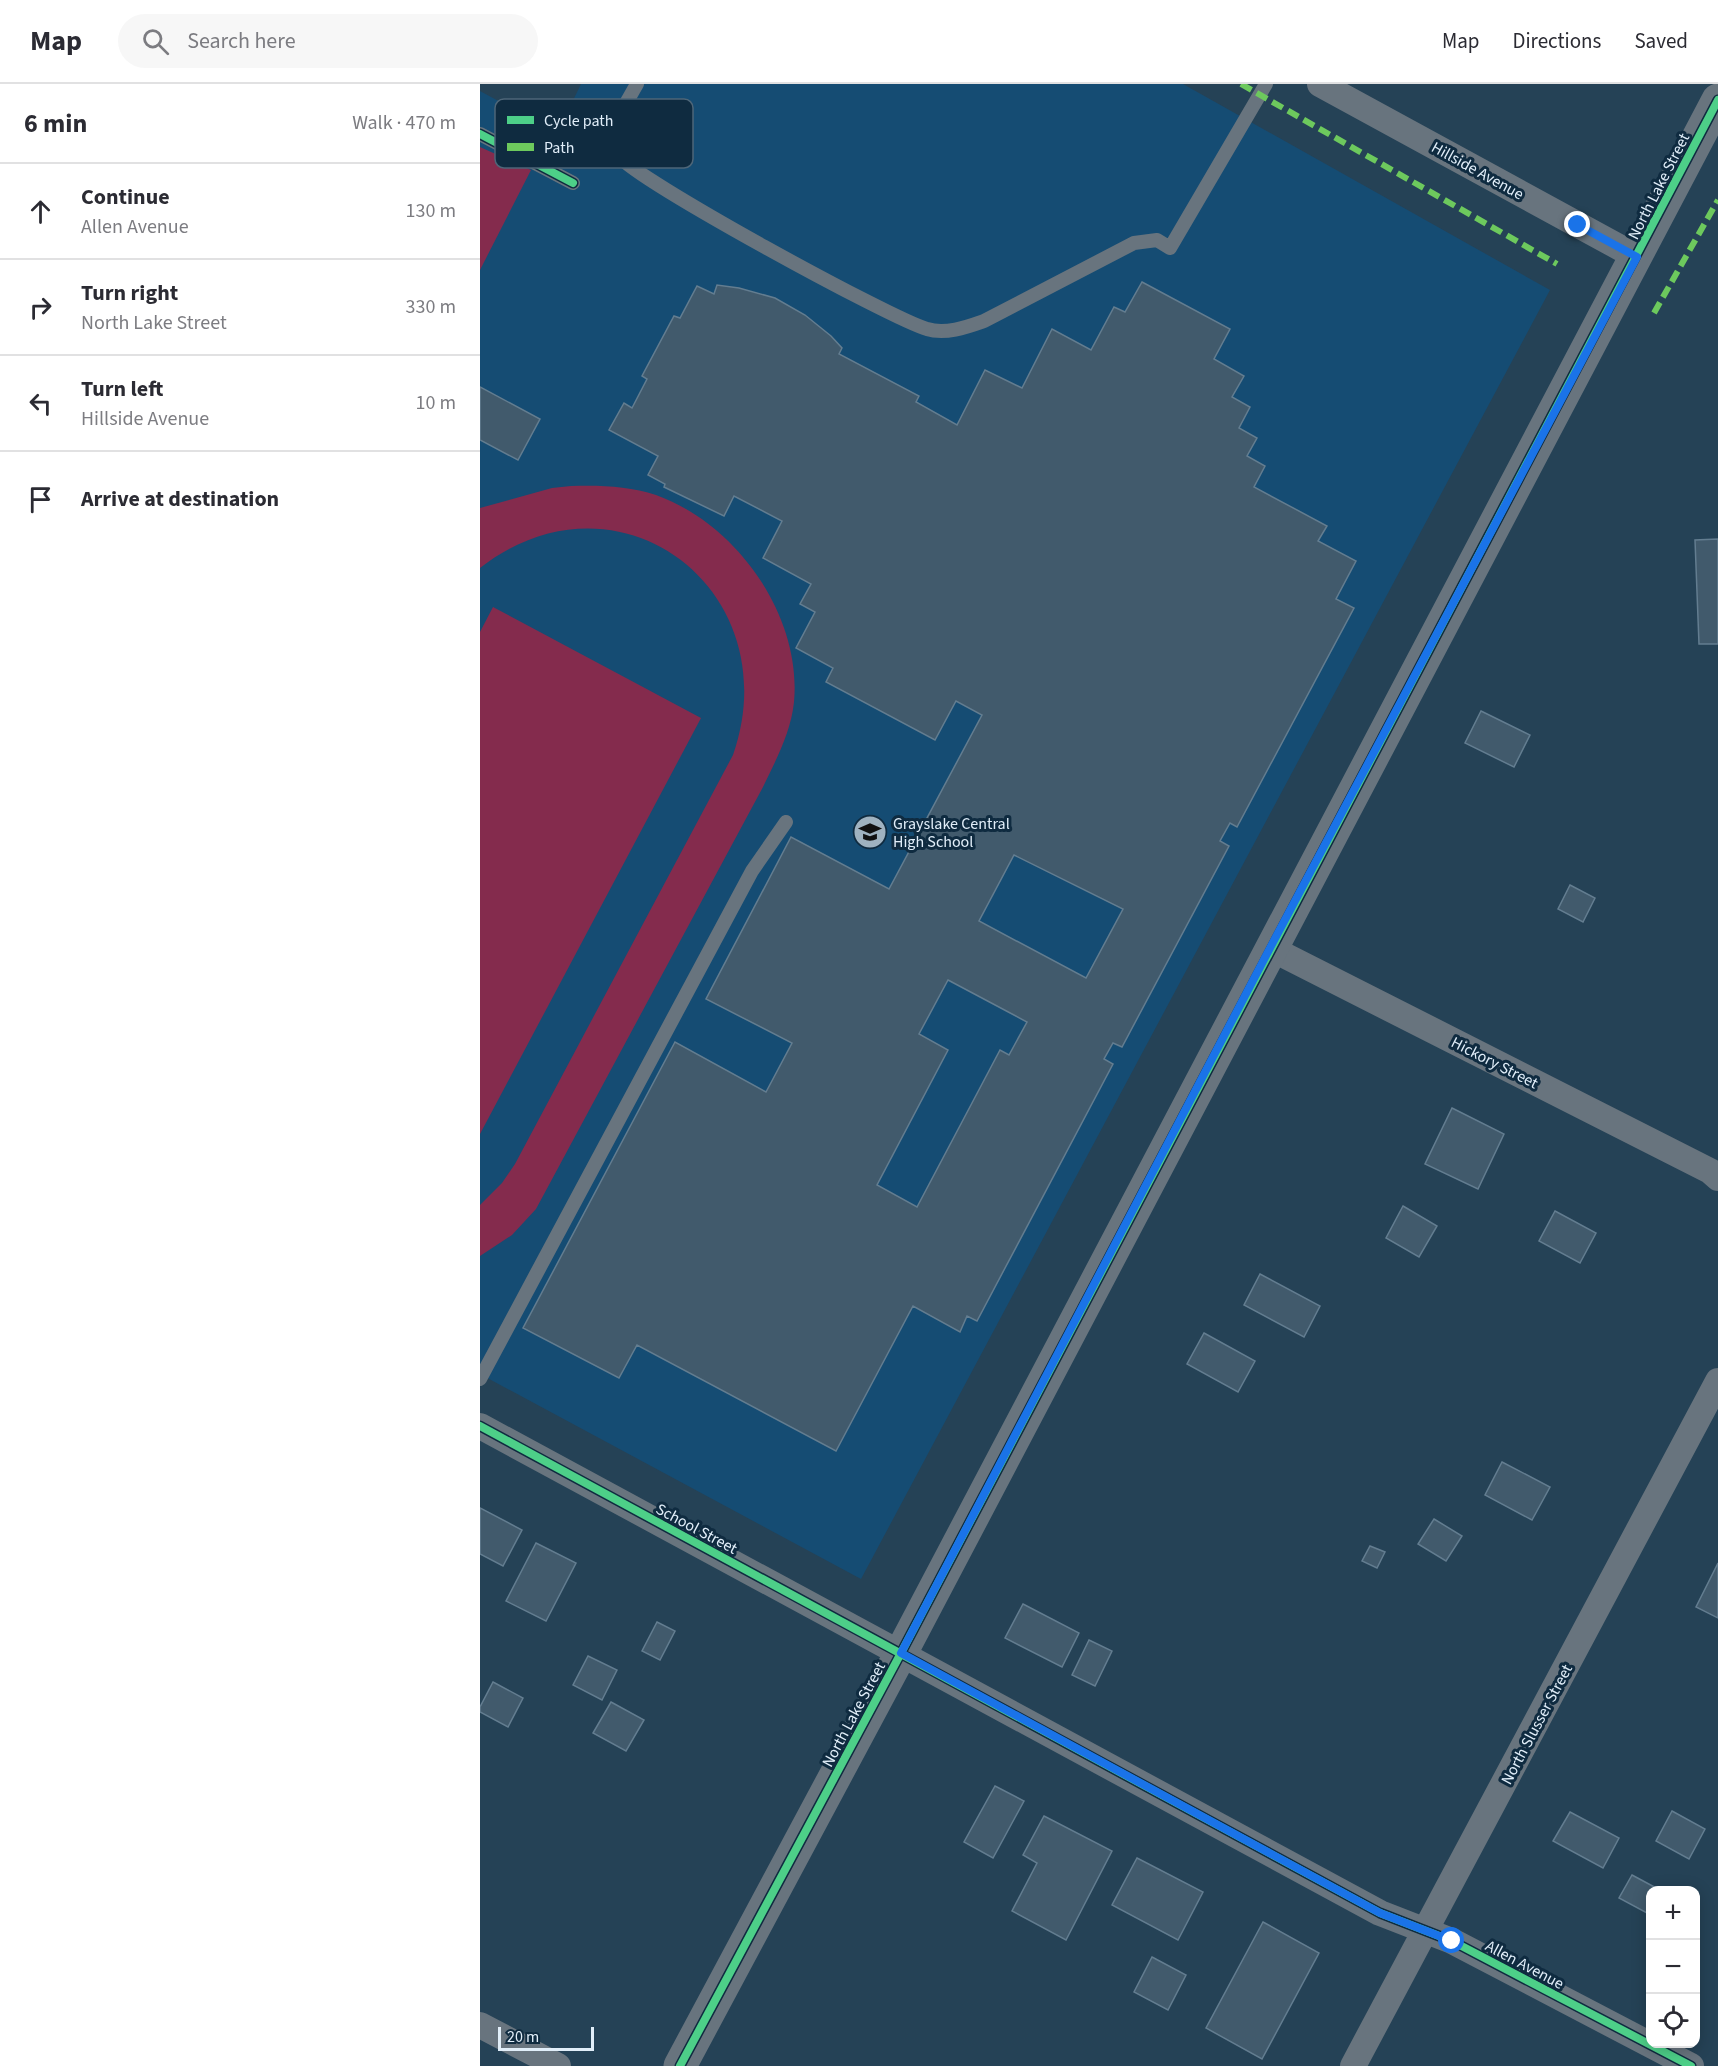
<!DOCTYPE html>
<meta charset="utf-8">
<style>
:root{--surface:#fff;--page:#f7f7f7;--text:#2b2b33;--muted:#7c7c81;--line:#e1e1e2}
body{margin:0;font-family:"Source Sans 3",sans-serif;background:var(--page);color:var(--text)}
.controls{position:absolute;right:18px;bottom:18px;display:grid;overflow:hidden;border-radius:12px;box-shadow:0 3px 15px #0003}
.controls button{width:54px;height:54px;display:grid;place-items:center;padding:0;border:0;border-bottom:2px solid var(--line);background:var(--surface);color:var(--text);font:30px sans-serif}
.scale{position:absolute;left:18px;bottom:15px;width:96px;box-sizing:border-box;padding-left:6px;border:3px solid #e1eef9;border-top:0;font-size:16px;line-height:21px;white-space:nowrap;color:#e1eef9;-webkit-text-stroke:4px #0f2b40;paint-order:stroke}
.stop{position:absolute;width:18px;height:18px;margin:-14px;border:4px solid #1a73e8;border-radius:50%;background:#fff}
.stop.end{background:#1a73e8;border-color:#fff;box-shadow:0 2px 6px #0008}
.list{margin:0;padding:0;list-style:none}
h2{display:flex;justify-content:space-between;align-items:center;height:78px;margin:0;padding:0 24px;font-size:26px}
h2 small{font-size:20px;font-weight:400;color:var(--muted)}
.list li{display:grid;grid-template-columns:39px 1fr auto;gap:18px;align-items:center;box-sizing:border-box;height:96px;padding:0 24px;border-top:2px solid var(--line)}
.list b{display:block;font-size:22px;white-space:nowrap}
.list p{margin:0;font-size:20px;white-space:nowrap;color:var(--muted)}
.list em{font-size:20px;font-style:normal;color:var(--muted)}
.icon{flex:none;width:33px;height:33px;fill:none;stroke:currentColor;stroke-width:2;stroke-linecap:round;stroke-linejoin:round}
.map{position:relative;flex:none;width:1238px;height:1982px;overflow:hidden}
header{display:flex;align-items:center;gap:36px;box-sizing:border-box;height:84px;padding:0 30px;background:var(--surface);border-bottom:2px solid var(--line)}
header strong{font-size:28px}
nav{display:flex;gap:33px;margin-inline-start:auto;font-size:21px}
.search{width:420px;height:54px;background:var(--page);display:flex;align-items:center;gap:15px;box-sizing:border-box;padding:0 21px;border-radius:33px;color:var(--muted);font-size:22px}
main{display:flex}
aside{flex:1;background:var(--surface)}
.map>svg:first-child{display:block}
.built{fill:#154c73}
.green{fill:#842b4d}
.building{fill:#415a6c;stroke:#637d90;stroke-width:1.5;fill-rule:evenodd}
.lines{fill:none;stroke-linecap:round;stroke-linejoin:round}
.service{stroke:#68747e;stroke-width:14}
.minor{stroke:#68747e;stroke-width:26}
.tertiary{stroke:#68747e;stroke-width:33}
.quiet{stroke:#6dc95d;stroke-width:6;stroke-dasharray:12 6;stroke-linecap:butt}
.cycleway-casing{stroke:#0f2b40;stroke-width:11}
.cycleway{stroke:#4dcf88;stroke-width:8}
.route{stroke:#1a73e8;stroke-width:8}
.labels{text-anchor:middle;stroke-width:6;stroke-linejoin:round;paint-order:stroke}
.street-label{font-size:16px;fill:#e1eef9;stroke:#0f2b40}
.poi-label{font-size:16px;fill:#e1eef9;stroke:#0f2b40;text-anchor:start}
.key{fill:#0f2b40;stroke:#4e6678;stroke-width:1.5}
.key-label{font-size:16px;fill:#e1eef9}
</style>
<header>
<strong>Map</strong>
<div class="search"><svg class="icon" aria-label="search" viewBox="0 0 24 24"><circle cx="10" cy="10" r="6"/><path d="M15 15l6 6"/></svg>Search here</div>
<nav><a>Map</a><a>Directions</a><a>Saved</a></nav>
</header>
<main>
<aside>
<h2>6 min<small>Walk · 470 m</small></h2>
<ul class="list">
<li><svg class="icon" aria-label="ahead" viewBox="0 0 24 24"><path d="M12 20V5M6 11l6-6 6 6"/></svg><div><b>Continue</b><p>Allen Avenue</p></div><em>130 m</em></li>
<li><svg class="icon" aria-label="right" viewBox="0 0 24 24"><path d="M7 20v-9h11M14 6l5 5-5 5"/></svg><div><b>Turn right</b><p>North Lake Street</p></div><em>330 m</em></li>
<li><svg class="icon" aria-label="left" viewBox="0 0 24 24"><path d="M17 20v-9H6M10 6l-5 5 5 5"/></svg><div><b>Turn left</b><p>Hillside Avenue</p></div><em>10 m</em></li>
<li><svg class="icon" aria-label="arrive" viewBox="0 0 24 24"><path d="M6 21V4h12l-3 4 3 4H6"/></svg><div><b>Arrive at destination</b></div></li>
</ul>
</aside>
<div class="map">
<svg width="1238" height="1982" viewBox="0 0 1238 1982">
<rect width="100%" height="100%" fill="#254256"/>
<path class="built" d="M 101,0 L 703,0 L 1070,206 L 381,1495 L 0,1290 L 0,7 L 77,49 Z"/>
<g class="green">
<path d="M 0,63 L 51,86 L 0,186 Z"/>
<path d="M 91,402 C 120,401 149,402 176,411 C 257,440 322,532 314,618 C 311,648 296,676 283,703 L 56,1125 L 32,1151 L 0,1172 L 0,1121 L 22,1099 L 35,1080 L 253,671 C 310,507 139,376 0,484 L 0,424 L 72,404 Z"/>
<path d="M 13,523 L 221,634 L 0,1050 L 0,548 Z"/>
</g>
<g class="building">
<path d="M 662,198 L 750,245 L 734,275 L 764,292 L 752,313 L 770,323 L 759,344 L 777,354 L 767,372 L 785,382 L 774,403 L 847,442 L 838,457 L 876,477 L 856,515 L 874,524 L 757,743 L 750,739 L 740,757 L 749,762 L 642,963 L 633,959 L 624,975 L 633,980 L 497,1237 L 487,1232 L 480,1248 L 433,1222 L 356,1367 L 157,1261 L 139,1294 L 43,1244 L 195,958 L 286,1008 L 312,959 L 226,915 L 311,753 L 409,805 L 502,631 L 476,617 L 455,656 L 346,598 L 353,584 L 316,564 L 335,528 L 320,520 L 331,500 L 283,474 L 302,437 L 254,412 L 244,432 L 184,403 L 185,400 L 168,391 L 178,372 L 129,346 L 144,319 L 152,324 L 167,295 L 162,292 L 194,232 L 200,234 L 217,202 L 234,210 L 237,201 L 259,204 L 295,214 L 325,231 L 351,252 L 362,264 L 359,270 L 439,312 L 436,318 L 477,341 L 505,286 L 542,304 L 572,245 L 611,266 L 634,223 L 645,228 ZM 534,771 L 643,825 L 606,894 L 499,837 ZM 468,896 L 547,938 L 529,971 L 520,966 L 437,1123 L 397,1101 L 468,966 L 439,950 Z"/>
<path d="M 0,303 L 60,335 L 38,376 L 0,356 Z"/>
<path d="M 1238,455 L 1238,560 L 1219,560 L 1215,456 Z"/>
<path d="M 1001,627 L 1050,651 L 1034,683 L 985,659 Z"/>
<path d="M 1090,801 L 1115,814 L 1103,838 L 1078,825 Z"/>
<path d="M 972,1024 L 1024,1050 L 998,1105 L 945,1080 Z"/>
<path d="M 923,1122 L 957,1142 L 939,1173 L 906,1154 Z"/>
<path d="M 1075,1127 L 1116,1149 L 1100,1179 L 1059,1157 Z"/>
<path d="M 780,1190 L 840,1222 L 824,1253 L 764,1221 Z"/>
<path d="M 724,1249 L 775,1277 L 758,1308 L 707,1280 Z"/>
<path d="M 1022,1378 L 1070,1403 L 1052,1436 L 1005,1411 Z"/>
<path d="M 0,1424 L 42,1446 L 23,1482 L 0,1470 Z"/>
<path d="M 954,1435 L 982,1452 L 966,1477 L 938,1460 Z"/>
<path d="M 56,1459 L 96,1479 L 66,1537 L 26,1517 Z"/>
<path d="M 890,1462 L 905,1468 L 897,1484 L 882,1477 Z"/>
<path d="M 1238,1479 L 1238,1534 L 1216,1523 Z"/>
<path d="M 543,1520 L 599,1549 L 582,1583 L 525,1554 Z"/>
<path d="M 177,1538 L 195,1547 L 180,1576 L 162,1567 Z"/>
<path d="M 609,1556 L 632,1567 L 615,1602 L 592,1591 Z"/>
<path d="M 108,1572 L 137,1586 L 122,1616 L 93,1601 Z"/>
<path d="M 13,1598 L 43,1614 L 28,1643 L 0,1628 L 0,1623 Z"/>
<path d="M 131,1618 L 164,1636 L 146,1667 L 113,1649 Z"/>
<path d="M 515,1702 L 544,1717 L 513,1774 L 484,1758 Z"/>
<path d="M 1192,1727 L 1225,1745 L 1209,1775 L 1176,1757 Z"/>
<path d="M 1090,1728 L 1139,1754 L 1123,1784 L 1073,1757 Z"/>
<path d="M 564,1732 L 632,1767 L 586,1856 L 532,1827 L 557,1779 L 543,1771 Z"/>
<path d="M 657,1774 L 723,1808 L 698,1856 L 632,1821 Z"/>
<path d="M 1152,1791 L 1180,1806 L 1170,1806 L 1170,1823 L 1167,1829 L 1139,1814 Z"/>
<path d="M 783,1838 L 839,1869 L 782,1975 L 726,1944 Z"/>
<path d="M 672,1873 L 706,1891 L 688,1926 L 654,1908 Z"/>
</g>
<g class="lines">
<g class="service">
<path d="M 157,0 C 146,20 125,48 138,71 C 151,93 413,236 447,245 C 465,251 487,243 504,237 L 654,159 L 677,156 L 690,164 L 786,0"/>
<path d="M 0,50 L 93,99"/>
<path d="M 0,1295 L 272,787 L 306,738"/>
</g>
<g class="minor">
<path d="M 840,0 L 1157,173"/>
<path d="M 790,864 L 1230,1087 L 1238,1094"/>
<path d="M 0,1342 L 900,1829 L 972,1857 L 1211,1982"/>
<path d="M 0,1941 L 78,1982"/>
<path d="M 873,1982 L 1238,1297"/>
</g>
<path class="tertiary" d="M 200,1982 L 421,1569 L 1238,16"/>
<g class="quiet">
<path d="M 761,0 L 1077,180"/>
<path d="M 1174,229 L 1238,116"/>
</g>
<defs>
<g id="cycleway">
<path d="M 0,50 L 93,99"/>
<path d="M 0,1342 L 900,1829 L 972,1857 L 1211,1982"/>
<path d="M 200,1982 L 421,1569 L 1238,16"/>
</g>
</defs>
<use href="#cycleway" class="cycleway-casing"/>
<use href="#cycleway" class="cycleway"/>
</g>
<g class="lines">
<path class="route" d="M 972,1857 L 900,1829 L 421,1569 L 790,864 L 1157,173 L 1098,141"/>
</g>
<defs>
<symbol id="school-disc" viewBox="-11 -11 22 22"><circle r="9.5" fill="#9fb2c0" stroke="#0f2b40"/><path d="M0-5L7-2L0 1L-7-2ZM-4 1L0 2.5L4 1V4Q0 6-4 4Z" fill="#111"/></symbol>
</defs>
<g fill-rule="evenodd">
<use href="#school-disc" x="371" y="729" width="38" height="38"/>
</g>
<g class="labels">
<g class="street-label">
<text transform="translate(998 86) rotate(29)" y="6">Hillside Avenue</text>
<text transform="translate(1178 102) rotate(-63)" y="6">North Lake Street</text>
<text transform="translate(1015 978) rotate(27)" y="6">Hickory Street</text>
<text transform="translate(217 1444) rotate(28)" y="6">School Street</text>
<text transform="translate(373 1630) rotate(-62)" y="6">North Lake Street</text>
<text transform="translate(1056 1640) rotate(-62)" y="6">North Slusser Street</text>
<text transform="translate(1045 1880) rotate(28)" y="6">Allen Avenue</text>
</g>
<g class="poi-label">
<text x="413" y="745">Grayslake Central<tspan x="413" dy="18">High School</tspan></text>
</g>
</g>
<rect x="15" y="15" width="198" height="69" rx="9" class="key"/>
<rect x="27" y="32" width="27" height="8" fill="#4dcf88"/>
<rect x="27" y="59" width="27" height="8" fill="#6dc95d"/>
<g class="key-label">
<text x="64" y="42">Cycle path</text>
<text x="64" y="69">Path</text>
</g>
</svg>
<div class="controls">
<button>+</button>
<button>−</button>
<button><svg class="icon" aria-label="locate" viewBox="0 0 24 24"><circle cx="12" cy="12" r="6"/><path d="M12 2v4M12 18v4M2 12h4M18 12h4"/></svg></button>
</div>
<div class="scale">20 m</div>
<div class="stop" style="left:972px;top:1857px"></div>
<div class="stop end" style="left:1098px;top:141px"></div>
</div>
</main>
